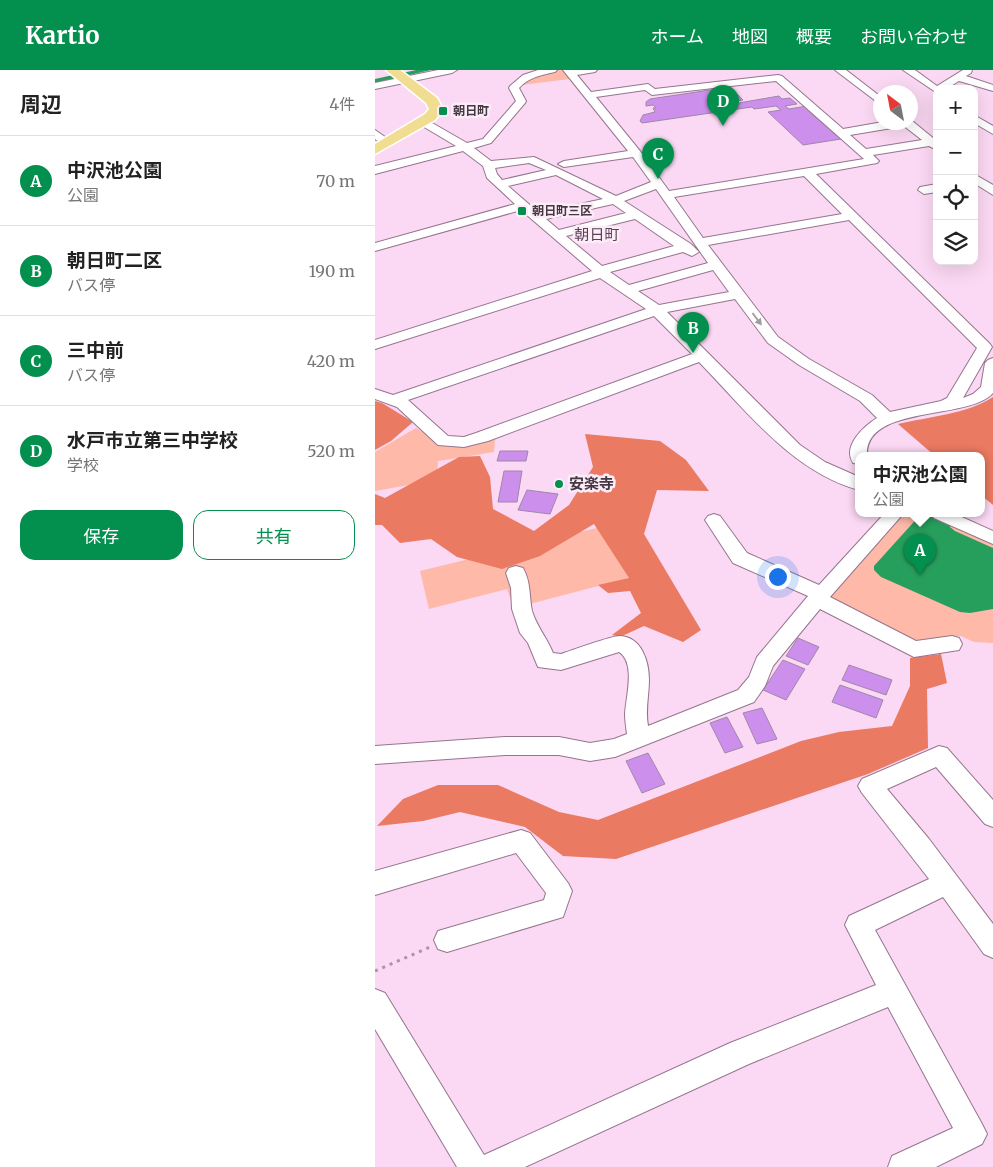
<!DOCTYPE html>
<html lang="ja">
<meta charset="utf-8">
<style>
:root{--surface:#fff;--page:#f6f6f6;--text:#222;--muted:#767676;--line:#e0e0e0;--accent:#038f4e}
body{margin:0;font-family:Merriweather,"Noto Sans JP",serif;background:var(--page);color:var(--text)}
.controls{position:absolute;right:15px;top:15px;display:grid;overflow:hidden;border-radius:10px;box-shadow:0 5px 20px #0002}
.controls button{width:45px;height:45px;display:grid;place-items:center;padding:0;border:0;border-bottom:1px solid var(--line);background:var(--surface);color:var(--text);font:25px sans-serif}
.compass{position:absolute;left:498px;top:15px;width:45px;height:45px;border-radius:50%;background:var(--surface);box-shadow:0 5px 20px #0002;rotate:328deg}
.you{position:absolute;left:402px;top:506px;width:18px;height:18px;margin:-12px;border:4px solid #fff;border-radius:50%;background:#1a73e8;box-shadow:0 0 0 8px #1a73e833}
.badge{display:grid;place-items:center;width:32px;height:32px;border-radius:50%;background:var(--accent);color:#fff;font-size:16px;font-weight:700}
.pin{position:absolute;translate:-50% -41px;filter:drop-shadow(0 1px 2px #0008)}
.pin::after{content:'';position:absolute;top:26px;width:18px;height:15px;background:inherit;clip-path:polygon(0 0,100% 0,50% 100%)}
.popup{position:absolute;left:480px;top:382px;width:130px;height:65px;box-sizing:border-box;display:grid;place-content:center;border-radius:10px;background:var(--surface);filter:drop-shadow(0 1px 4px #0005);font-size:16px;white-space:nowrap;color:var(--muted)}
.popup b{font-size:19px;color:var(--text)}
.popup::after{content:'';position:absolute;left:50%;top:100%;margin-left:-10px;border:10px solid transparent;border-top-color:var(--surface)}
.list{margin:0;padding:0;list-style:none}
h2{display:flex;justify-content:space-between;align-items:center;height:65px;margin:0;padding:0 20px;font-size:21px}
h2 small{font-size:16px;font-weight:400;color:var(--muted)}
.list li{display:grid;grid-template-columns:32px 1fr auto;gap:15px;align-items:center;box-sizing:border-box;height:90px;padding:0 20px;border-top:1px solid var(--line)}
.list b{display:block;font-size:19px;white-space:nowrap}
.list p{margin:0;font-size:16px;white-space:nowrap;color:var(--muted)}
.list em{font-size:16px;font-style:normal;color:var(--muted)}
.actions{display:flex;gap:10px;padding:15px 20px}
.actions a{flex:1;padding:11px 0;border:1px solid var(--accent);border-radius:15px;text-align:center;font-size:18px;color:var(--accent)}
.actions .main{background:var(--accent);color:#fff}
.icon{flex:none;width:28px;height:28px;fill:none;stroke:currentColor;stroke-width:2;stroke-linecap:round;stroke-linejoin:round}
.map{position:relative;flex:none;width:618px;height:1097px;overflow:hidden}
header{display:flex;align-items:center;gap:30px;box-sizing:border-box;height:70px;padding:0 25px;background:var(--accent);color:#fff}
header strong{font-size:24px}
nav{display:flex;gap:28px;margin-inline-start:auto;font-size:18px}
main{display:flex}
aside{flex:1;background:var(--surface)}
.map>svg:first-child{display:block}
.green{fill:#ffb9a8}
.forest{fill:#ea7a61}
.water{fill:#279f5c}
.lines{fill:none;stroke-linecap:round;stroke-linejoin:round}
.canal{fill:#279f5c;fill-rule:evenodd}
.building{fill:#cc8feb;stroke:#9d88a9}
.minor-casing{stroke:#95758e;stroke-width:2}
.major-casing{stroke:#fff;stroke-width:3}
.path{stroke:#ac92a6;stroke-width:3;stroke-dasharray:3 5;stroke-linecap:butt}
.minor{fill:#fff;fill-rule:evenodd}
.major{fill:#f1dd91;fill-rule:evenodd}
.oneway{fill:#a29ca1}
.poi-dot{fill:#038f4e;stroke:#fbecf7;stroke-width:2}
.labels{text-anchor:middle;stroke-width:5;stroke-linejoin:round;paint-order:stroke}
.far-poi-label{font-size:12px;font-weight:bold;fill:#463843;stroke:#fbecf7;text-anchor:start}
.far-quarter-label{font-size:15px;fill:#5b3f56;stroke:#fbecf7}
.poi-label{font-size:15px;font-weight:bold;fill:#463843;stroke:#fbecf7;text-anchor:start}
</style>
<header>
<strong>Kartio</strong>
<nav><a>ホーム</a><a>地図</a><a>概要</a><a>お問い合わせ</a></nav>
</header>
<main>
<aside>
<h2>周辺<small>4件</small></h2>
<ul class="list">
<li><span class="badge">A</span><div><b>中沢池公園</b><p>公園</p></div><em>70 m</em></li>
<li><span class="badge">B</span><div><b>朝日町二区</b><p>バス停</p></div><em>190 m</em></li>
<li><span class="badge">C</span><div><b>三中前</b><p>バス停</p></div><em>420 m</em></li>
<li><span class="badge">D</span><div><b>水戸市立第三中学校</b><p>学校</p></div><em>520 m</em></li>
</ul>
<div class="actions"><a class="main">保存</a><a>共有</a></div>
</aside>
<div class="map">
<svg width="618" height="1097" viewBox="0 0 618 1097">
<rect width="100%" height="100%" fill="#fbd8f3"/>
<g class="green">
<path d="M 183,0 L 189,0 L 195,9 L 146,15 L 153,7 Z"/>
<path d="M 41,358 L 74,377 L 120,369 L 119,382 L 63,391 L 62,410 L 0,421 L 0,382 Z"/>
<path d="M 527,444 L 557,444 L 618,472 L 618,573 L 599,572 L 586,566 L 540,572 L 457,530 L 453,524 L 491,485 Z"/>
<path d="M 230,456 L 254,508 L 139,538 L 132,519 L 54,539 L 45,501 Z"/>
</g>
<g class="forest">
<path d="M 618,327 L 618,435 L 606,425 L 606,386 L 560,386 L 523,354 C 553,347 592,344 618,327 Z"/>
<path d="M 0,331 L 7,333 L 38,352 L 16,371 L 0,380 Z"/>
<path d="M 210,364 L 285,371 L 311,390 L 334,421 L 282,420 L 269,464 L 326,560 L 308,572 L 269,556 L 245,567 L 237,565 L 266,543 L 255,521 L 233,523 L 223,515 L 254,508 L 219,454 L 165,486 L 127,499 L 82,487 L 56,469 L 25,473 L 7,455 L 0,455 L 0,424 L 10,428 L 84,387 L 105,386 L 115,407 L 118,439 L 159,461 L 194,435 L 218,397 Z"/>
<path d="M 566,584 L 572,613 L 552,619 L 553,678 L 493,704 L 241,789 L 188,786 L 150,757 L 85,742 L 48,751 L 2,756 L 28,729 L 63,715 L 123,715 L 184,742 L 223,750 L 426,671 L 464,662 L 517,656 L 535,616 L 535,588 Z"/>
</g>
<path class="water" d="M 546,444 L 562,447 L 575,454 L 575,457 L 580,461 L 618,478 L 618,539 L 595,543 L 585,542 L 506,507 L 499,500 L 499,496 Z"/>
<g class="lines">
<path class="canal" d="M 41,0 L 56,0 L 0,13 L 0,9 Z"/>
</g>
<g class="building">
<path d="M 355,17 L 368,30 L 350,33 L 352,35 L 404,26 L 407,29 L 415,28 L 422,34 L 410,36 L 414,39 L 432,36 L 440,44 L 437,44 L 466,69 L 428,75 L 393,42 L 406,40 L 401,36 L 379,39 L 377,37 L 267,53 L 265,51 L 268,45 L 280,42 L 278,38 L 281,38 L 278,35 L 271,36 L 271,32 L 275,29 Z"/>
<path d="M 125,381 L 153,381 L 151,391 L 122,391 Z"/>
<path d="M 129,401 L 147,401 L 142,432 L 123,432 Z"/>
<path d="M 152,420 L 183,424 L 175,444 L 143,440 Z"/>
<path d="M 423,568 L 444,577 L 433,595 L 411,586 Z"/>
<path d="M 408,590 L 430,599 L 411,630 L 388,620 Z"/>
<path d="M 474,595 L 517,610 L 511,625 L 467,610 Z"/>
<path d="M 465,615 L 508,630 L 501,648 L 457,632 Z"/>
<path d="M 387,638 L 402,669 L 382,674 L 368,643 Z"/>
<path d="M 352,647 L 368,677 L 350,683 L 335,653 Z"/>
<path d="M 273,683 L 290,714 L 267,723 L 251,691 Z"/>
</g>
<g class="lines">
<defs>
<g id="minor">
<path d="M 63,0 L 82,0 L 77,3 L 0,19 L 0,13 Z"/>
<path d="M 163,0 L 182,0 L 180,2 C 167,5 154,7 144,18 L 151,31 L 150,33 L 116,73 L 99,78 L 116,91 L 159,87 L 241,126 L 276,112 L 258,87 L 189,97 L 183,94 L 189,91 L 253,81 L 188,0 L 222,0 L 220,2 L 202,5 L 216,22 L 273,14 L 280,19 L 403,5 L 407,6 L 468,59 L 508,52 L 536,52 L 536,50 L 558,68 L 562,68 L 562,80 L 554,76 L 498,85 L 504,91 L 502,93 L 441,104 L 615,274 L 617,277 L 588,328 L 598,324 L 606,317 L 610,293 L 613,290 L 618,288 L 618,323 C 593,351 489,334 492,386 L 484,386 L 484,394 L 478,393 C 467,376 489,356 502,348 L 485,331 L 424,295 L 393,273 L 360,229 L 292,242 L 425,375 L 450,392 L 484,407 L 484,420 C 417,402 370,339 324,292 L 113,371 L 89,377 L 63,375 L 22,337 L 0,329 L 0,319 L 18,325 L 271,239 L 225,208 L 0,279 L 0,270 L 217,201 L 146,140 L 0,181 L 0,173 L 140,134 L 112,108 L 108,96 L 88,81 L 0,104 L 0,96 L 81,76 L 44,54 L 43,52 L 44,50 L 52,50 L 92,73 L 108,69 L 141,31 L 134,18 L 135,16 L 148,5 ZM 401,11 L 489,89 L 294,121 L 265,81 L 221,27 L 270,20 L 277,25 ZM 529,56 L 547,70 L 491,79 L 475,65 ZM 154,93 L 171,100 L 127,110 L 122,104 L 120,98 ZM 181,105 L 228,129 L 164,143 L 133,116 ZM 429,106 L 467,144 L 328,168 L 299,127 ZM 281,119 L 333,193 L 254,215 L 235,202 L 308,182 L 317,186 L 324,182 L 316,174 L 249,131 ZM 238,134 L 251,143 L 184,160 L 171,149 ZM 260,149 L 299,176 L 227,196 L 191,166 ZM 474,150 L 602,278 L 572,328 L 566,331 L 515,342 L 497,325 L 434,289 L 403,267 L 333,175 ZM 338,200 L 354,222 L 284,235 L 263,221 ZM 279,246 L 317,284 L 101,363 L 89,367 L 73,366 L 33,330 Z"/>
<path d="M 460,0 L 471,0 L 506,27 L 506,35 Z"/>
<path d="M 528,0 L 540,0 L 562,16 L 588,0 L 597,0 L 596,3 L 591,6 L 618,15 L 618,21 L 584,11 L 571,19 L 562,19 L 562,23 Z"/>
<path d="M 599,45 L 618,56 L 618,64 L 599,53 Z"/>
<path d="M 0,60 L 16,71 L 18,73 L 16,75 L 8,75 L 0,69 Z"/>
<path d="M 599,104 L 618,115 L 618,125 L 599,113 Z"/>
<path d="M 562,114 L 562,122 L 549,124 L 543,120 L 545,117 Z"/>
<path d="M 339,444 L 345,446 L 372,483 L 444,515 L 509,444 L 528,444 L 455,527 L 541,571 L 577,566 L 584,568 L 587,574 L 584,580 L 539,587 L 445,539 L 398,596 L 390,616 L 379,632 L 240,687 L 215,691 L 184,685 L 130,685 L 0,694 L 0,676 L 130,667 L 184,667 L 215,673 L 239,669 L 252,664 C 251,657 250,650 250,644 C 251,626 261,593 244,582 L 186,600 L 163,597 L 153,573 L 145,563 L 137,539 L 136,518 L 131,503 L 134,498 L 141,496 L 148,498 C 156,512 154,526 157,541 C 162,557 172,568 178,583 L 186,584 C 198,580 236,566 245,566 C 267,567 274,592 274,610 C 274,625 270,640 273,656 L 363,620 L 374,607 L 382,587 L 433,526 L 358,493 L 330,450 L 333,446 Z"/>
<path d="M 556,444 L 580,444 L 618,461 L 618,474 L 559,448 Z"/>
<path d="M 564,676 L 572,678 L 618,730 L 618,757 L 610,754 L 561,697 L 512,719 L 554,769 L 618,854 L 618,888 L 609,884 L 568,827 L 500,860 L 607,1054 L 612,1064 L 607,1074 L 561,1097 L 513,1097 L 517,1086 L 578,1058 L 513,937 L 374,994 L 150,1097 L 82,1097 L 0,959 L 0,919 L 10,923 L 109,1085 L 355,973 L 501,915 L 470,855 L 474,846 L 554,809 L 487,723 L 483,716 L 487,709 Z"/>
<path d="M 146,760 L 155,763 L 193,813 L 197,821 L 188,847 L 72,882 L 63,879 L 59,870 L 63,861 L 169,830 L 171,823 L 141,783 L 0,825 L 0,801 Z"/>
</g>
<path id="major" d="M 11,0 L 25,0 L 62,28 L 68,39 L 60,50 L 0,84 L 0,74 L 50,44 L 54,39 L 51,33 Z"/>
</defs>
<use href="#minor" class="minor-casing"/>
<use href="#major" class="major-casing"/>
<path class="path" d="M 0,901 L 55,877"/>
<use href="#minor" class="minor"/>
<use href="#major" class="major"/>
</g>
<defs><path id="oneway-solid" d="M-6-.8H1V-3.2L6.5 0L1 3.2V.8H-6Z" transform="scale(1.25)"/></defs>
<use class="oneway" href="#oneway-solid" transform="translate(382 249) rotate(53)"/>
<g class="poi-dot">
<rect x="63" y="36" width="10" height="10" rx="2.5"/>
<rect x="142" y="136" width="10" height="10" rx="2.5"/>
<circle cx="184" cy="414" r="5"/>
</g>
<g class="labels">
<g class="far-poi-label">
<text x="78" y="45">朝日町</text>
<text x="157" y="145">朝日町三区</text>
</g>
<g class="far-quarter-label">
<text x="222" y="170">朝日町</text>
</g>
<g class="poi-label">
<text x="194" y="419">安楽寺</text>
</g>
</g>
</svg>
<div class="controls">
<button>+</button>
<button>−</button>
<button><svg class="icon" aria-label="locate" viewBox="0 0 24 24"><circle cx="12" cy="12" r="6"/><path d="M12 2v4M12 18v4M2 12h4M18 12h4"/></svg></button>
<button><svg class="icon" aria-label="layers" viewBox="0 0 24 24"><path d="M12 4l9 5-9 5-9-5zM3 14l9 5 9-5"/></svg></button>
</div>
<svg class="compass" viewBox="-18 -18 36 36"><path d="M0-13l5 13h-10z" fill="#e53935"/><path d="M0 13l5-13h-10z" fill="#767676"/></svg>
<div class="you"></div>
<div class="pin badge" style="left:545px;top:505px">A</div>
<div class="popup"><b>中沢池公園</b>公園</div>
<div class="pin badge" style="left:318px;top:283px">B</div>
<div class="pin badge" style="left:283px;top:109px">C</div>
<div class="pin badge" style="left:348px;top:56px">D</div>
</div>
</main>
